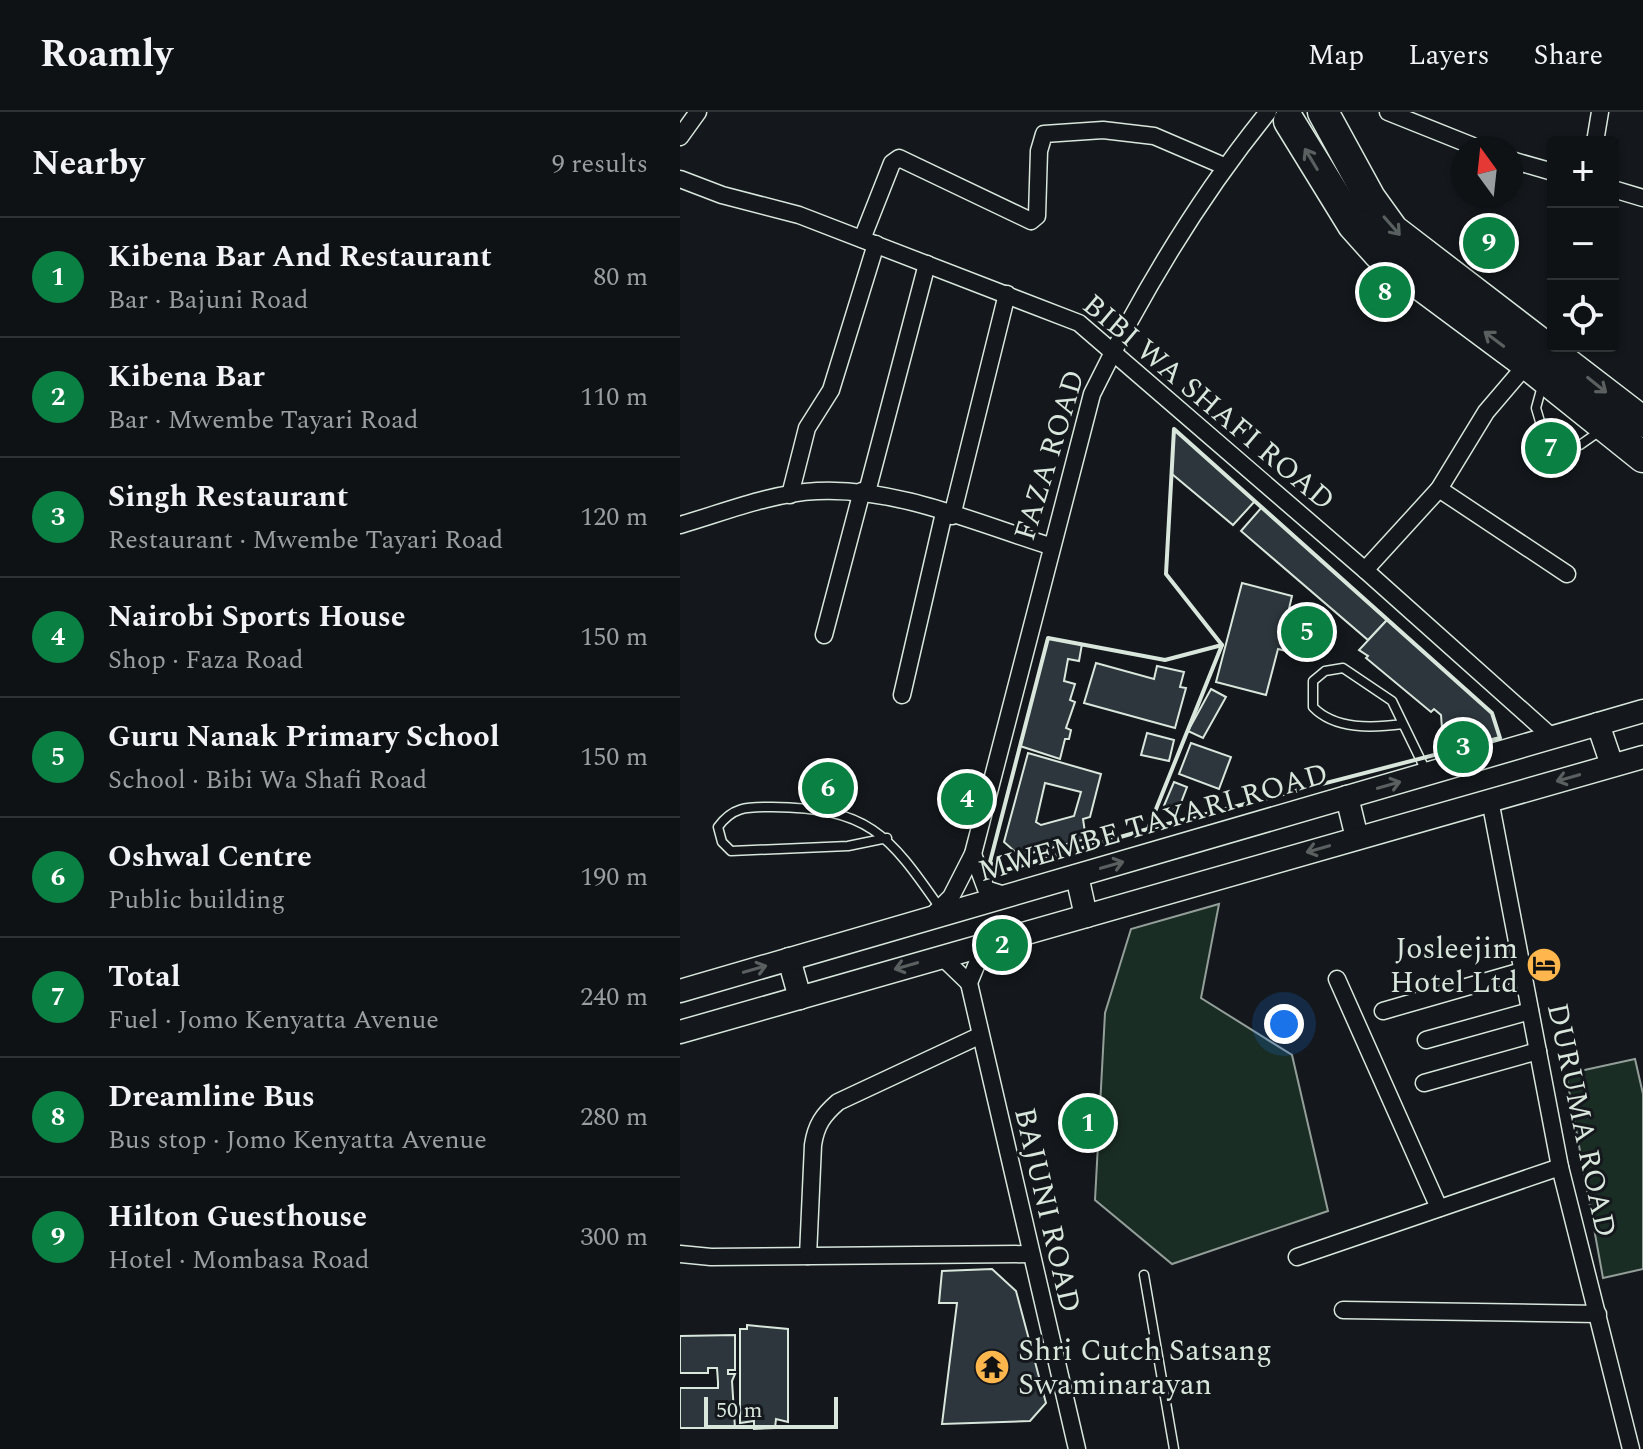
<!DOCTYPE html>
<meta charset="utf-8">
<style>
:root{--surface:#0f1215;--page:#1d2022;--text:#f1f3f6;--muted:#9b9ea0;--line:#2f3234;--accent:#0b8043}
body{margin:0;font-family:Spectral,serif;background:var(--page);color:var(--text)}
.controls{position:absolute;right:24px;top:24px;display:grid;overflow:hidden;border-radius:8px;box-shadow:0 2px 6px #0004}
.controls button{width:72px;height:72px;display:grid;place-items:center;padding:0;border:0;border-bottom:2px solid var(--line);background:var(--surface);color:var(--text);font:40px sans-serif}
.compass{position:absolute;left:771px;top:24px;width:72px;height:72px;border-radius:50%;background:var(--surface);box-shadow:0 2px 6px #0004;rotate:345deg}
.scale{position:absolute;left:24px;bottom:20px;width:134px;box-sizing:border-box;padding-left:8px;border:4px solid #d8e6dc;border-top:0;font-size:22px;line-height:28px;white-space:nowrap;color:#d8e6dc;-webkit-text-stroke:6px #14181c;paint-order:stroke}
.you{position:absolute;left:604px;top:912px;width:28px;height:28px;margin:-20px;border:6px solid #fff;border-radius:50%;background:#1a73e8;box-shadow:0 0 0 12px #1a73e833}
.badge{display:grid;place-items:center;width:52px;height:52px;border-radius:50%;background:var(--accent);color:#fff;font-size:26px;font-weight:700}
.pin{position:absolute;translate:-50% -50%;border:4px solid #fff;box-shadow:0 2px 8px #0006}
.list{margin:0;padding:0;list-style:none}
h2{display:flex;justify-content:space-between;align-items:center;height:104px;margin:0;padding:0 32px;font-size:34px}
h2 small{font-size:26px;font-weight:400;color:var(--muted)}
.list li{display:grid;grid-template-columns:52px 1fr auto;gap:24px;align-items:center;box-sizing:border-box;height:120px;padding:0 32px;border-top:2px solid var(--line)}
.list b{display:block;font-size:30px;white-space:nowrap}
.list p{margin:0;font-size:26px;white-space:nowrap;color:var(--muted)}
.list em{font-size:26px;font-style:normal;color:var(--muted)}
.icon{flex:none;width:44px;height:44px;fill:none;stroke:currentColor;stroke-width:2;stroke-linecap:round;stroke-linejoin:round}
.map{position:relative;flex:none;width:963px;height:1337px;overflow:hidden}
header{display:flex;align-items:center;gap:48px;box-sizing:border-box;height:112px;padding:0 40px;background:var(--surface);border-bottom:2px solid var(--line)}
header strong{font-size:38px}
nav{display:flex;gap:44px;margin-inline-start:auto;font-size:28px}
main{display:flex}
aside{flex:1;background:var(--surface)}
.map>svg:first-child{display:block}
.green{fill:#1a2d24;stroke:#939e99;stroke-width:2}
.building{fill:#2c363c;stroke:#d8e6dc;stroke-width:2;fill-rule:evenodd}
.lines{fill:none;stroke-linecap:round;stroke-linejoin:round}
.lane-casing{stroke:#d8e6dc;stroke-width:11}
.street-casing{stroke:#d8e6dc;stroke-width:19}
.secondary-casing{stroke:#d8e6dc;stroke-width:25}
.highway-casing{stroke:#d8e6dc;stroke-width:33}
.lane{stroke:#14181c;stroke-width:8}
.street{stroke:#14181c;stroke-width:16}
.secondary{stroke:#14181c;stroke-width:22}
.highway{stroke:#14181c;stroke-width:30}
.wall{stroke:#d8e6dc;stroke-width:4}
.oneway{stroke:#59605f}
.labels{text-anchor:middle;stroke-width:6;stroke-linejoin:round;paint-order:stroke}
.street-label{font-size:30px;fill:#d8e6dc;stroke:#14181c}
.poi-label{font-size:30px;fill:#d8e6dc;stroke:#14181c;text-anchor:end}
</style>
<header>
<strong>Roamly</strong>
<nav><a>Map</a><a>Layers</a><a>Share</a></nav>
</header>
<main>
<aside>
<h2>Nearby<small>9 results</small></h2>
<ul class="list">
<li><span class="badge">1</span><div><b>Kibena Bar And Restaurant</b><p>Bar · Bajuni Road</p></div><em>80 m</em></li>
<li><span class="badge">2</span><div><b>Kibena Bar</b><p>Bar · Mwembe Tayari Road</p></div><em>110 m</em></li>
<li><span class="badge">3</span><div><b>Singh Restaurant</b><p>Restaurant · Mwembe Tayari Road</p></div><em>120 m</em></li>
<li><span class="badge">4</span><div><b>Nairobi Sports House</b><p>Shop · Faza Road</p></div><em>150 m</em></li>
<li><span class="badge">5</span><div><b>Guru Nanak Primary School</b><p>School · Bibi Wa Shafi Road</p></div><em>150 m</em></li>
<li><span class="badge">6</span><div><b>Oshwal Centre</b><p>Public building</p></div><em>190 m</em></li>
<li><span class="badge">7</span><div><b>Total</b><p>Fuel · Jomo Kenyatta Avenue</p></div><em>240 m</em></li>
<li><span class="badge">8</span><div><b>Dreamline Bus</b><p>Bus stop · Jomo Kenyatta Avenue</p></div><em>280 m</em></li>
<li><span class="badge">9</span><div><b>Hilton Guesthouse</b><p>Hotel · Mombasa Road</p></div><em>300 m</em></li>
</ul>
</aside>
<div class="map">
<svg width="963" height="1337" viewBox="0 0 963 1337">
<rect width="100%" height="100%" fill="#14181c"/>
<g class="green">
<path d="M 539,792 L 521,886 L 612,943 L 648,1099 L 492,1152 L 415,1088 L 425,901 L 451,817 Z"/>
<path d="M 955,947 L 963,982 L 963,1157 L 923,1166 L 886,962 Z"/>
</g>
<g class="building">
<path d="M 494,317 L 575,389 L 553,413 L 492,362 Z"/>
<path d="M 582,395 L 707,508 L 688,528 L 561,419 Z"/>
<path d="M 562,471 L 612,484 L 605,514 L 620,518 L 614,541 L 598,537 L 586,583 L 536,570 Z"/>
<path d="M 707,508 L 812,601 L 820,626 L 773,638 L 762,616 L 761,603 L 754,597 L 751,600 L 686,546 L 688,544 L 679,538 Z"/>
<path d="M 368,526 L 402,532 L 399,549 L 388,547 L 384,569 L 395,572 L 390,588 L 395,590 L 386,616 L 391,618 L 389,627 L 385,627 L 380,647 L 340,634 Z"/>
<path d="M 416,551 L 474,567 L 477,554 L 504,560 L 500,575 L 506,576 L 495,616 L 404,591 Z"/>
<path d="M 531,577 L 546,585 L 523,626 L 508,619 Z"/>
<path d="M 467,621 L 494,628 L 489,649 L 461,643 Z"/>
<path d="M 511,631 L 551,645 L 539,677 L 499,662 Z"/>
<path d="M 348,641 L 421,662 L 410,705 L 403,707 L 406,727 L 340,744 L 324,730 ZM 365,671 L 401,680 L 394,704 L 361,713 L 356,710 Z"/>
<path d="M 494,670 L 507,675 L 497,701 L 483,696 Z"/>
<path d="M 312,1157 L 336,1179 L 366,1291 L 350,1309 L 262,1312 L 277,1191 L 259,1191 L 262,1159 Z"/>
<path d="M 67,1213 L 108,1217 L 108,1310 L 96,1307 L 95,1316 L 74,1317 L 74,1309 L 60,1311 L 60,1217 L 67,1217 Z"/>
<path d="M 55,1223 L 55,1258 L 48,1258 L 48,1262 L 55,1262 L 52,1269 L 55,1316 L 0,1316 L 0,1276 L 38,1276 L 38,1270 L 37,1256 L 28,1256 L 28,1261 L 0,1261 L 0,1224 Z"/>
</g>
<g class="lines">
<defs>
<g id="lane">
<path d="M 862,274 L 856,296 L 861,313 L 883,331 L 900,333 L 920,319"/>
<path d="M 723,612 C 693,616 655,618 633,595 L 633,569 L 645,559 L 663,556 L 712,589 L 747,661"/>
<path d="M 207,726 L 168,734 L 51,739 L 42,730 L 38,715 C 53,694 68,695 92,695 C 188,696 208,721 260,796"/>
<path d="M 464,1163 L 494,1337"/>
</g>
<g id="street">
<path d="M 708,0 L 798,36"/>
<path d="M 0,25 L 18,0"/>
<path d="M 915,30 L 920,0"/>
<path d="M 831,48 L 873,60"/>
<path d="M 0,67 L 42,83 L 119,103 L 399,211 L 685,458 L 873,626"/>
<path d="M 933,77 L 963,86"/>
<path d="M 182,127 L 212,51 L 219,46 L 351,109 L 357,104 L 359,39 L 364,22 L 423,18 L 474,24 L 544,54"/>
<path d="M 759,377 L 887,462"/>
<path d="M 187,380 L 247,152"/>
<path d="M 110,383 L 127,316 L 151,278 L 196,132"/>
<path d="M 272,404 L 327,182"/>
<path d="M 0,413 C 45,400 91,381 137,379 C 216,375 296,411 370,434"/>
<path d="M 685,458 L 759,377 L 806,300 L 847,252"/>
<path d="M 144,523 L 182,379"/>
<path d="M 222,583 L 264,401"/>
<path d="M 810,688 L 880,1055 L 951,1337"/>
<path d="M 293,742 L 306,777 L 328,784"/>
<path d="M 253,803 L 271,785 L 293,742 L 412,282 C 460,184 519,85 588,0"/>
<path d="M 305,832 L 289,871 L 397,1337"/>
<path d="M 261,844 L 289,871"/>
<path d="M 657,867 L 759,1096"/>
<path d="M 703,899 L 842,859"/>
<path d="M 746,928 L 850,899"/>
<path d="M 744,971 L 858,939"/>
<path d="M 0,1142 L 31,1145 L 350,1142"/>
<path d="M 128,1144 L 133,1033 C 136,1013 143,1003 158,990 L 299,924"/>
<path d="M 617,1145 L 880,1055"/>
<path d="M 663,1198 L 918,1202"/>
</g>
<g id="secondary">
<path d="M 918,612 L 932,653"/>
<path d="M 667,685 L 677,726"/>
<path d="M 397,764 L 406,804"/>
<path d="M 109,847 L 120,886"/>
<path d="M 0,879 L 963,599"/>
<path d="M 0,920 L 963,645"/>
</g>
<g id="highway">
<path d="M 643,0 L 690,86 L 713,118 L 963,310"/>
<path d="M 609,9 L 673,113 L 699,142 L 847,252 L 963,345"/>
</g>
</defs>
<use href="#lane" class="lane-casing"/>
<use href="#street" class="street-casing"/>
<use href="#secondary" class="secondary-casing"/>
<use href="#highway" class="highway-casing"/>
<use href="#lane" class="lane"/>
<use href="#street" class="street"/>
<use href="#secondary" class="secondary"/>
<use href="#highway" class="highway"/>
<g class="wall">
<path d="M 494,317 L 812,601 L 820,626 L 468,717 L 319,760 L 310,750 L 368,526 L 485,548 L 542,533 L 486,462 Z"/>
<path d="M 468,717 L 542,533"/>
</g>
</g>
<defs><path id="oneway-shaft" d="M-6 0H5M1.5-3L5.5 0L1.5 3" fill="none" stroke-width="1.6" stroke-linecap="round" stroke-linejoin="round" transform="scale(2)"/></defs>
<g class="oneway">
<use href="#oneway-shaft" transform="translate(631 47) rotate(-121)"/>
<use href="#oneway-shaft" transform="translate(712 114) rotate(49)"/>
<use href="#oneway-shaft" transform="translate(814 227) rotate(-143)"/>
<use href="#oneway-shaft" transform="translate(917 273) rotate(39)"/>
<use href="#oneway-shaft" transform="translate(888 666) rotate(164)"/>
<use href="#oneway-shaft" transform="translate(709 673) rotate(-16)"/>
<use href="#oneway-shaft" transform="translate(638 737) rotate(164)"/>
<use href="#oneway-shaft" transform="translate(432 753) rotate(-16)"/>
<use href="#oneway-shaft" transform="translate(226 854) rotate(164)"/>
<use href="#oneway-shaft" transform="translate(75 857) rotate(-16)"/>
</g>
<defs>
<symbol id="hotel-disc" viewBox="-11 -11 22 22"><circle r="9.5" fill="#ffb74d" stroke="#14181c"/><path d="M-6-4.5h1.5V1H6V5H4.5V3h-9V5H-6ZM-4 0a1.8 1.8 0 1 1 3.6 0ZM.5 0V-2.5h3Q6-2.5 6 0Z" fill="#111"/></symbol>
<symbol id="temple-disc" viewBox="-11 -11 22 22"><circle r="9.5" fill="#ffb74d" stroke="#14181c"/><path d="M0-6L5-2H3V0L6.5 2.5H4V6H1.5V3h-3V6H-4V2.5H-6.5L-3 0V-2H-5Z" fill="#111"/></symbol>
</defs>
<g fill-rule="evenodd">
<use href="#hotel-disc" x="844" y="833" width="40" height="40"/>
<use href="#temple-disc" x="292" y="1235" width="40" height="40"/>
</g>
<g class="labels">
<g class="street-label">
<text transform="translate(529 290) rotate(40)" y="10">BIBI WA SHAFI ROAD</text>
<text transform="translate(369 343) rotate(-73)" y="10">FAZA ROAD</text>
<text transform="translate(473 710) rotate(-16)" y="10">MWEMBE TAYARI ROAD</text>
<text transform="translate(902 1008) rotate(78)" y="10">DURUMA ROAD</text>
<text transform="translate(368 1098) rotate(77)" y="10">BAJUNI ROAD</text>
</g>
<g class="poi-label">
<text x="838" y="846">Josleejim<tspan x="838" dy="34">Hotel Ltd</tspan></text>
<text x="338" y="1248" text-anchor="start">Shri Cutch Satsang<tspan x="338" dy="34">Swaminarayan</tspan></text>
</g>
</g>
</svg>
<div class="controls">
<button>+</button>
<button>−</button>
<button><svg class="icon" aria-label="locate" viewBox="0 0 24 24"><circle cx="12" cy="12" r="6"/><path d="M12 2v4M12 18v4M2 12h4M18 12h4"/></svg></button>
</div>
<svg class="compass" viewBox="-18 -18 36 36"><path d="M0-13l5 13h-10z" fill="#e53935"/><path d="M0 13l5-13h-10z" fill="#9b9ea0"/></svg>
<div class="scale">50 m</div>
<div class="you"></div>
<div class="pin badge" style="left:408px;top:1011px">1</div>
<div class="pin badge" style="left:322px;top:833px">2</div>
<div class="pin badge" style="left:783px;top:635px">3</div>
<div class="pin badge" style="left:287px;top:687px">4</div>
<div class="pin badge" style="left:627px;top:520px">5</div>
<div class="pin badge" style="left:148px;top:676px">6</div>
<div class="pin badge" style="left:871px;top:336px">7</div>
<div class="pin badge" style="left:705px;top:180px">8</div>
<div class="pin badge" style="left:809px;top:131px">9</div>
</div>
</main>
